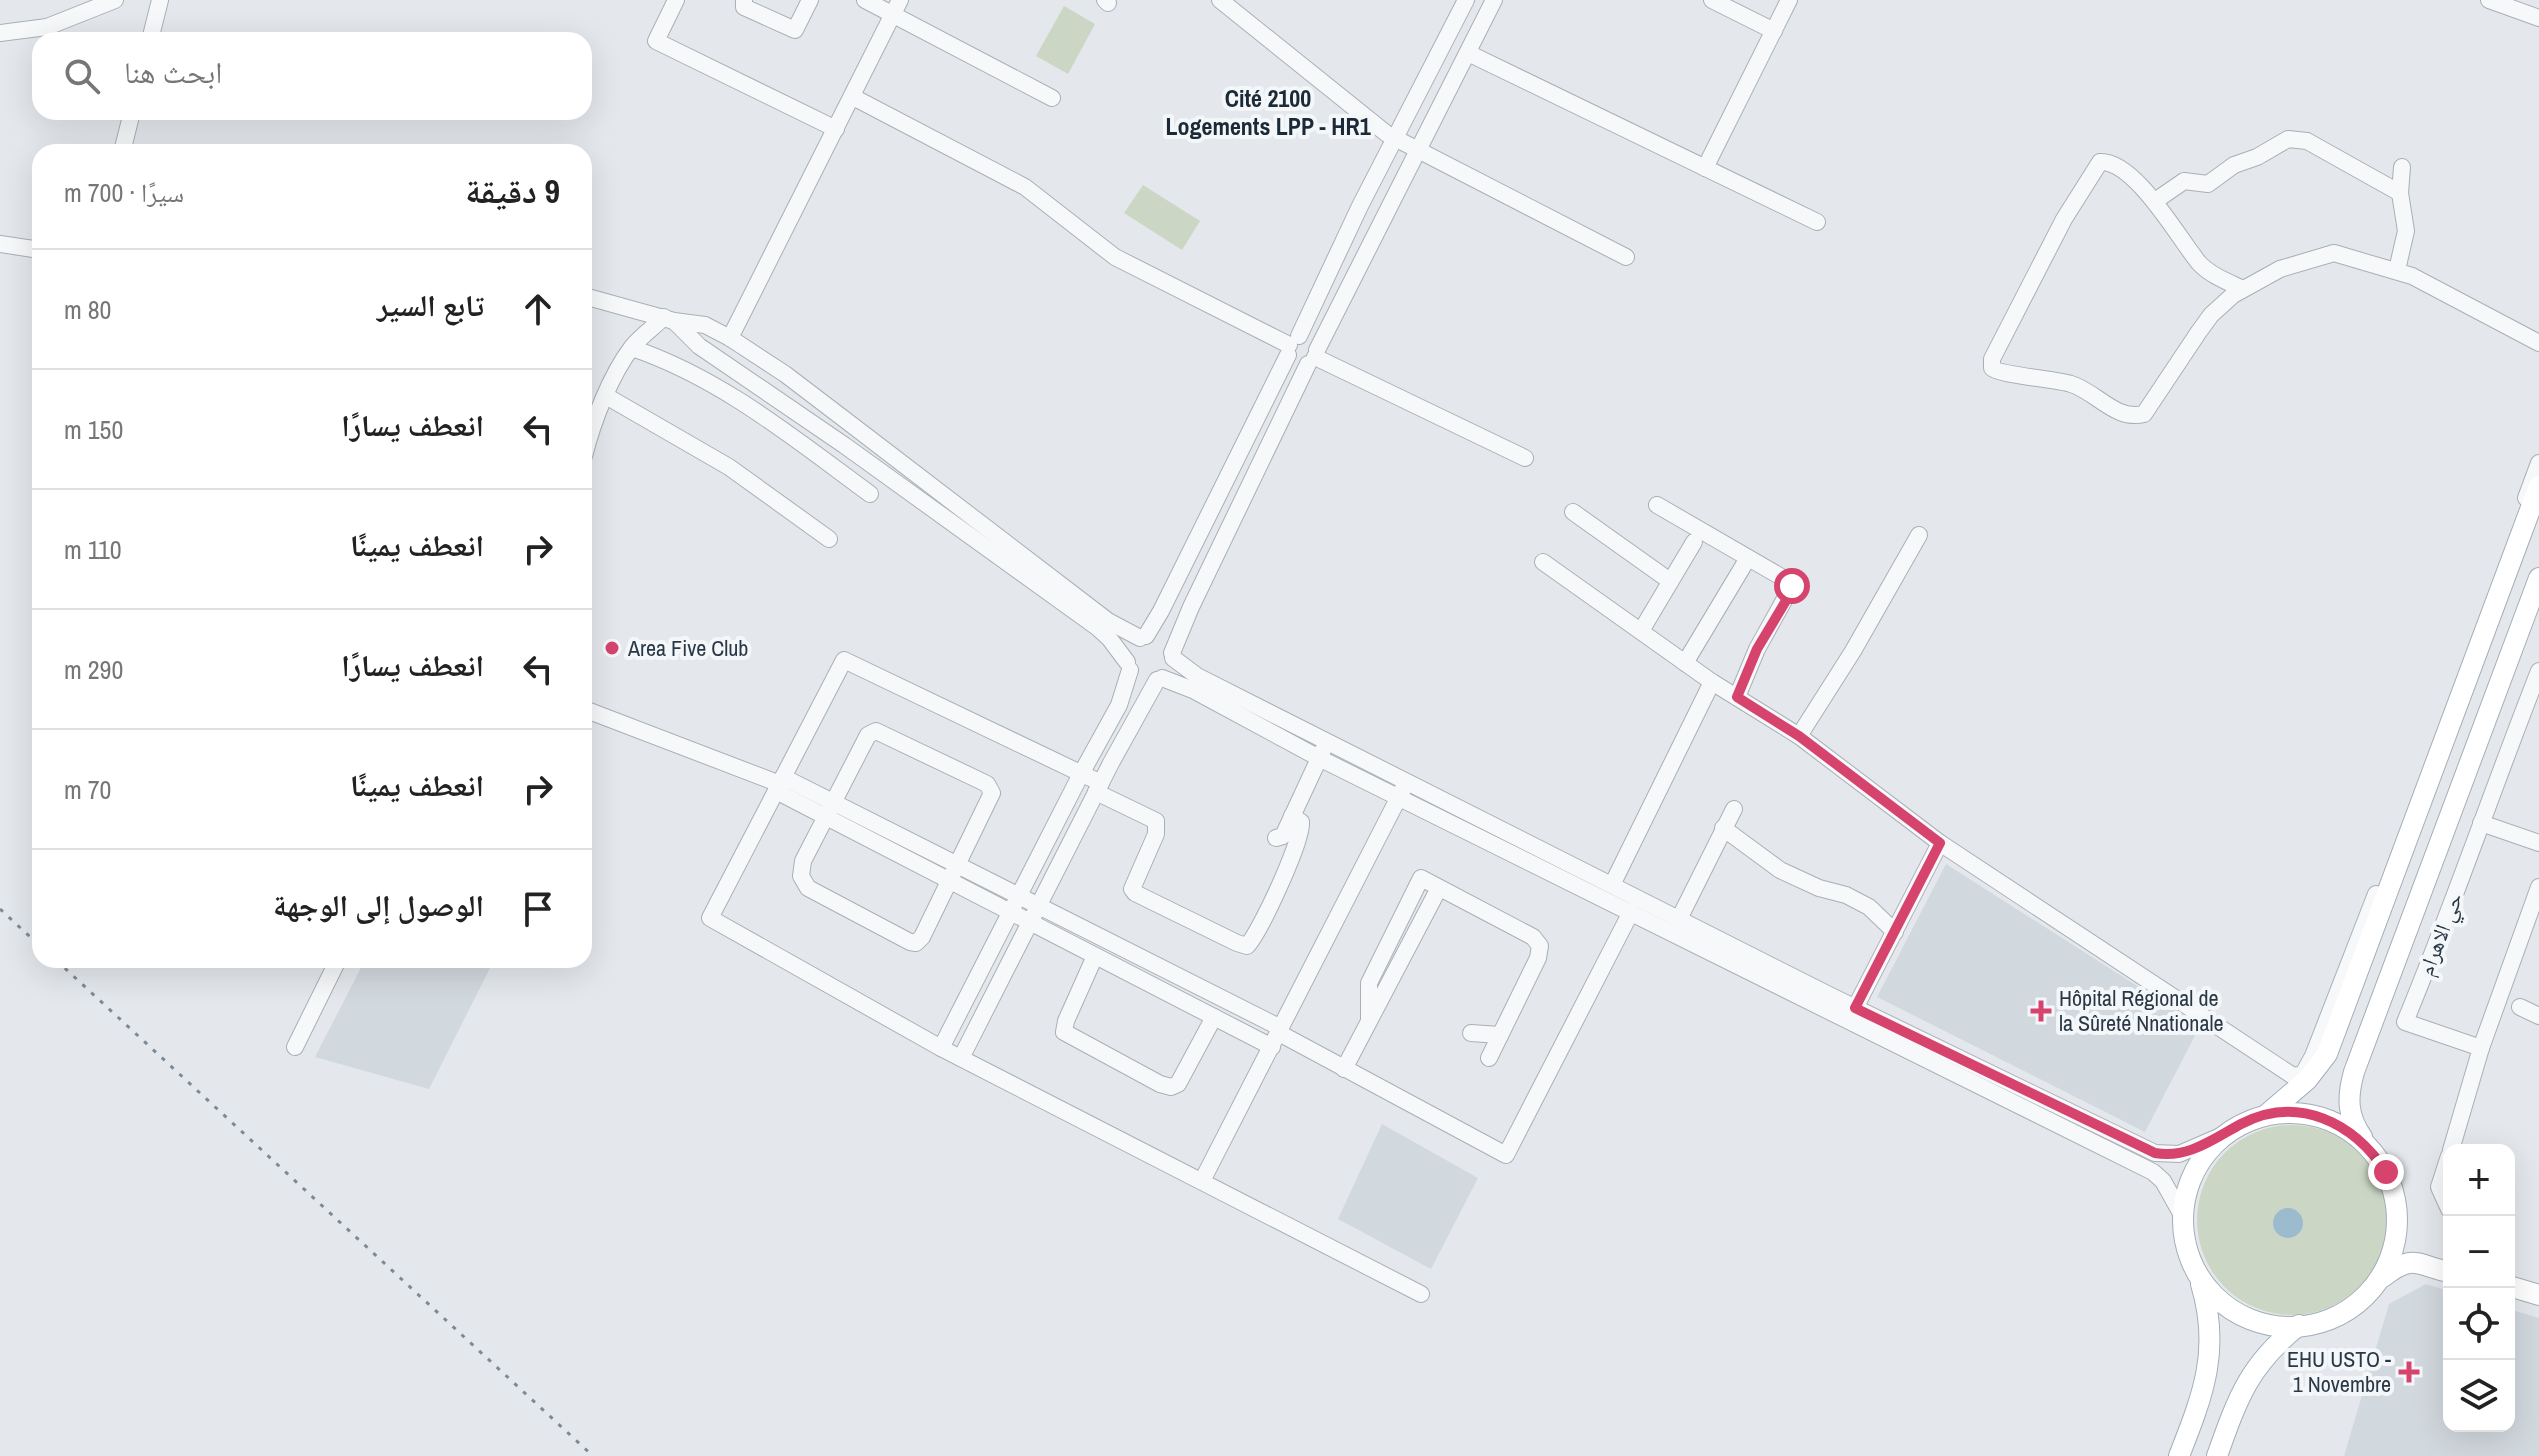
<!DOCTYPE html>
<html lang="ar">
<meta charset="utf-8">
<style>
:root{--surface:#fff;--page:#f2f2f2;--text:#222;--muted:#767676;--line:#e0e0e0}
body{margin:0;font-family:"Archivo Narrow","Noto Naskh Arabic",sans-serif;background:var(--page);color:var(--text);direction:rtl}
.controls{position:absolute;right:24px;bottom:24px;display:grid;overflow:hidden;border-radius:16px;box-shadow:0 8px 32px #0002}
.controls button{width:72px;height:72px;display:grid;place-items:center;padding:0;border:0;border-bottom:2px solid var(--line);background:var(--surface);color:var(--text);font:40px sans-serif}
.stop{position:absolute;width:24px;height:24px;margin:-18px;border:6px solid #d6446e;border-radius:50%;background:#fff}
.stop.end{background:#d6446e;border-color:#fff;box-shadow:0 2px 8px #0008}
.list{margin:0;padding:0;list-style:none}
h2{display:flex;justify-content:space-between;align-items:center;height:104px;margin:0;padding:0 32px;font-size:34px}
h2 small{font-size:26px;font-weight:400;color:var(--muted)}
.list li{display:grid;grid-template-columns:52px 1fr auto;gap:24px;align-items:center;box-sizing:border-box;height:120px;padding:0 32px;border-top:2px solid var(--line)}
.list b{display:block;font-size:30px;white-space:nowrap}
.list em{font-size:26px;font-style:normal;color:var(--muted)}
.icon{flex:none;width:44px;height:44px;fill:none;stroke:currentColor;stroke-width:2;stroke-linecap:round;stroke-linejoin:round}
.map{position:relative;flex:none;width:2539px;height:1456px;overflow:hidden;direction:ltr}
.search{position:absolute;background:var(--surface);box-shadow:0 8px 32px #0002;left:32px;top:32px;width:560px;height:88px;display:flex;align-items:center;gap:20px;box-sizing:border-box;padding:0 28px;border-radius:24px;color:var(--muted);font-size:30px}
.panel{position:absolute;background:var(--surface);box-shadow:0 8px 32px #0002;left:32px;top:144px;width:560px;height:824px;border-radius:24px;direction:rtl}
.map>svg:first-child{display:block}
.built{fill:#d1d8de}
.green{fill:#cbd7c4}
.water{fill:#9dbbce}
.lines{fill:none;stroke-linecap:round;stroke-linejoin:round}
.minor-casing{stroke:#a8b0b7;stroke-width:18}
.major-casing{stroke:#a2aeb9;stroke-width:22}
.minor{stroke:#f7f8fa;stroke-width:16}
.major{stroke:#fff;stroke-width:20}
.rail{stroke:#7c8a97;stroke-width:3;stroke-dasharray:4 8;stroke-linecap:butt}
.route{stroke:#d6446e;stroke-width:10}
.poi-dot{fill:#d6446e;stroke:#f4f7f9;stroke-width:3}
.labels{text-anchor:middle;stroke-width:8;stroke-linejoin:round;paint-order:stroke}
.poi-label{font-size:22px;fill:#2a3846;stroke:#f4f7f9;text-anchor:start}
.street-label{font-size:22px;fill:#2a3846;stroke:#f4f7f9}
.neighbourhood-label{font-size:24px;font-weight:bold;fill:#1c2937;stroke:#f4f7f9}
</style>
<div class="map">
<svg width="2539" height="1456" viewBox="0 0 2539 1456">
<rect width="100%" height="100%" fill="#e4e8ec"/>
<g class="built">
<path d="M 1946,864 L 2200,1026 L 2145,1132 L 1877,997 Z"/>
<path d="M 365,960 L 494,960 L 429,1089 L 315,1057 Z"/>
<path d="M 1382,1124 L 1478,1178 L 1431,1269 L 1338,1219 Z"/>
<path d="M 2426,1284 L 2449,1291 L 2449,1426 L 2509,1426 L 2509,1309 L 2539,1318 L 2539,1456 L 2344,1456 L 2389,1304 Z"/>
</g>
<g class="green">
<path d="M 1064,6 L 1095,24 L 1068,74 L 1036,56 Z"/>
<path d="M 1143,185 L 1200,221 L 1182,250 L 1124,213 Z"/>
<circle cx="2292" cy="1220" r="95"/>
</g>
<circle class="water" cx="2288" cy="1223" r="15"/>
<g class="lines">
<defs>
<g id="minor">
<path d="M 676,0 L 656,41 L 836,129"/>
<path d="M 744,0 L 744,7 L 795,30 L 810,0"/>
<path d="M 865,0 L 1052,98"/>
<path d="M 1105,0 L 1108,3"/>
<path d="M 1220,0 L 1387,134 L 1626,257"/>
<path d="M 1712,0 L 1774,31"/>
<path d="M 2489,0 L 2539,18"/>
<path d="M 0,33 L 47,27 L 115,0"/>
<path d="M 150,40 L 160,0"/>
<path d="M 1468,53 L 1817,222"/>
<path d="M 853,97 L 1025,187 L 1115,257 L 1289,345"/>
<path d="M 122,152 L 132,112"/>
<path d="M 1705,168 L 1789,0"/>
<path d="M 2155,201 L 2184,181 L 2208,184 L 2234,165 L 2257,157 L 2288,139 L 2307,141 L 2400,193"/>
<path d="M 0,244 L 40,250"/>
<path d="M 2397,270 L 2406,231 L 2400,193 L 2402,167"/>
<path d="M 2243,289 C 2228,282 2210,275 2199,263 C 2179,239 2135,160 2100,162 L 2064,219 L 1992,359 L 1992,368 C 1999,375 2055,379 2071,384 C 2097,392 2115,421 2144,414 L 2198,333 L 2211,315 L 2233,295 L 2280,269 L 2334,253 L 2412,276 L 2539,343"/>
<path d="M 584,296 L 674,321 L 705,325 L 730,338 L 785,374 L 848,422 L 1108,621 L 1140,638"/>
<path d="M 674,321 L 699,346 L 844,445 L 1098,628 L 1109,638 L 1127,662"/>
<path d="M 1299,336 L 1360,206 L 1466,0"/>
<path d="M 730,338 L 900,0"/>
<path d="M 632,348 C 721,378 795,439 870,494"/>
<path d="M 1317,350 L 1494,0"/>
<path d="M 1315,357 L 1525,458"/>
<path d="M 606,396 L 729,467 L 829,539"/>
<path d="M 584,456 C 593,421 610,376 632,347 C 641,336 654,327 664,317"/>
<path d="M 2526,498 L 2539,463"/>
<path d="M 1657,505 L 1790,582 L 1792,586 L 1757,649 L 1737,697"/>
<path d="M 1573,512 L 1670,581"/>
<path d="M 1543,562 L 1712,682 L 1799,736 L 1940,843 L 2293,1076 L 2303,1074 L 2313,1056 L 2376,894"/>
<path d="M 1641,631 L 1694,542"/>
<path d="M 1146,636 L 1161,611 L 1288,355"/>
<path d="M 1172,653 L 1191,607 L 1308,364"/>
<path d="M 1173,658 L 1197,676 L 1833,997 L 2155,1153 L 2179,1154 L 2223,1135"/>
<path d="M 1685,663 L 1748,558"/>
<path d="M 1162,678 L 1193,690 L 1319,758 L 2153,1172 L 2163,1181 L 2182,1215"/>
<path d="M 584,709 L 780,784"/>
<path d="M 876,731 L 987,784 L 992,793 L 922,937 L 916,943 L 910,942 L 808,888 L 801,876 L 803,861 L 868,735 Z"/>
<path d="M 1799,736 L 1853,651 L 1919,535"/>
<path d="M 783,777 L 1281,1028"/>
<path d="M 1101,783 L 844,660 L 710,918 L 941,1048 L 1421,1294"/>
<path d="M 776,791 L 1272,1047"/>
<path d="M 1096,792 L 1156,821 L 1156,834 L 1132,889 L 1135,893 L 1237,943 L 1247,946 C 1260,932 1303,840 1301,822 L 1292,816"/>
<path d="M 2481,823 L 2539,843"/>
<path d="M 1723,828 L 1780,870 L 1819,888 L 1846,895 L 1869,907 L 1895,932"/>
<path d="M 1276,838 L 1283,836 L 1323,750"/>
<path d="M 1612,885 L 1712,682"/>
<path d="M 1679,919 L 1734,809"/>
<path d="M 1095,956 L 1066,1021 L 1064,1032 L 1160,1084 L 1171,1087 L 1178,1084 L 1214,1017"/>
<path d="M 2520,1007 L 2539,1016"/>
<path d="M 1855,1008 L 1940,843"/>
<path d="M 1369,1021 L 1369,983 L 1421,878 L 1533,937 L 1540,946 L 1538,958 L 1489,1058"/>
<path d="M 1279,1033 L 1506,1155 L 1631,912"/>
<path d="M 1471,1033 L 1500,1035"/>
<path d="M 295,1047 L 338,960"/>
<path d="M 941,1048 L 1081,774 L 1119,705 L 1130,670"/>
<path d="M 2481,1048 L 2539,887"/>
<path d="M 961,1058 L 1111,763 L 1157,680"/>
<path d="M 1344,1069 L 1439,888"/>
<path d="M 2451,1150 L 2481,1048 L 2405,1022 C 2453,906 2493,788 2539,671"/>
<path d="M 2449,1156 L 2439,1187 L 2449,1209"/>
<path d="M 1202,1181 L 1403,789"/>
</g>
<g id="major">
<circle cx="2290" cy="1220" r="107"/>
<path d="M 2266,1115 L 2307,1080 L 2327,1054 L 2539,486"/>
<path d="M 2362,1137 C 2347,1116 2347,1097 2354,1072 L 2539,578"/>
<path d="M 2383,1277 C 2413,1253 2416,1265 2449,1272"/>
<path d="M 2509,1286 L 2539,1295"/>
<path d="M 2179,1456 C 2203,1395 2221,1350 2201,1284"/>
<path d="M 2217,1456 C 2238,1397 2249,1365 2299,1325"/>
</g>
</defs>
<use href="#minor" class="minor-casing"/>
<use href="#major" class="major-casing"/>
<use href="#minor" class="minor"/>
<use href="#major" class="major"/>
<g class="rail">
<path d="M 0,909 L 40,946"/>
<path d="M 56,960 L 593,1456"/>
</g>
</g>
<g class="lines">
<path class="route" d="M 1792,586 L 1790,594 L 1757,649 L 1737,697 L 1799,736 L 1940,843 L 1855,1008 L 2155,1153 C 2188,1159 2213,1139 2241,1124 C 2298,1094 2354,1123 2386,1172"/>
</g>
<g class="poi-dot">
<circle cx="612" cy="648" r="8"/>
<path d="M2037 999h8v8h8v8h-8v8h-8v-8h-8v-8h8z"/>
<path d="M2405 1360h8v8h8v8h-8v8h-8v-8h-8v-8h8z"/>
</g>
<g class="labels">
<g class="poi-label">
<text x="628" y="656">Area Five Club</text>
<text x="2059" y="1006">Hôpital Régional de<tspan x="2059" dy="25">la Sûreté Nnationale</tspan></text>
<text x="2391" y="1367" text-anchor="end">EHU USTO -<tspan x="2391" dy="25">1 Novembre</tspan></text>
</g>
<g class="street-label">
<text transform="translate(2440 934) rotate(-69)" y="8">حي الاهرام</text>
</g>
<g class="neighbourhood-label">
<text x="1268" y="107">Cité 2100<tspan x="1268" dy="28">Logements LPP - HR1</tspan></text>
</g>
</g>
</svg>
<div class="controls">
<button>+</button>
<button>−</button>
<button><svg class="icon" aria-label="locate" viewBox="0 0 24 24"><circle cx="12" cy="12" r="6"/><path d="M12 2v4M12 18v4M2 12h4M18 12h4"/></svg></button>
<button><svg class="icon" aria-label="layers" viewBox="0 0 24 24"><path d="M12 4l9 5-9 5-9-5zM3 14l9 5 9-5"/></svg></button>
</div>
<div class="stop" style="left:1792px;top:586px"></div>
<div class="stop end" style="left:2386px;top:1172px"></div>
<div class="search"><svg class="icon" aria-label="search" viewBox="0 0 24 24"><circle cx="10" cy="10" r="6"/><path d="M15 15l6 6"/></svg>ابحث هنا</div>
<section class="panel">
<h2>9 دقيقة<small>سيرًا · 700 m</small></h2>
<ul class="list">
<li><svg class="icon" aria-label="ahead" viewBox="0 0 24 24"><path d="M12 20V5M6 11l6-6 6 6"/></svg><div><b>تابع السير</b></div><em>80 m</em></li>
<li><svg class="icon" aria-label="left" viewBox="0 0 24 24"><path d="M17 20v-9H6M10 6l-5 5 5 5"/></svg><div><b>انعطف يسارًا</b></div><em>150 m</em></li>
<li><svg class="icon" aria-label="right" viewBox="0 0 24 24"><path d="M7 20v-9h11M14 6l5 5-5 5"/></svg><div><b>انعطف يمينًا</b></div><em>110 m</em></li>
<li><svg class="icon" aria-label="left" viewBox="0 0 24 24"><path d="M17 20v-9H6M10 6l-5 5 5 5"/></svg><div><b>انعطف يسارًا</b></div><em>290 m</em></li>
<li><svg class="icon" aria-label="right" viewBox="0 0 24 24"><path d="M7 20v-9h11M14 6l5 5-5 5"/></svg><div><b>انعطف يمينًا</b></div><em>70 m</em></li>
<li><svg class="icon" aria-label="arrive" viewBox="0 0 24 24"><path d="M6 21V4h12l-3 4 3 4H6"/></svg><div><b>الوصول إلى الوجهة</b></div></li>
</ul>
</section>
</div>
